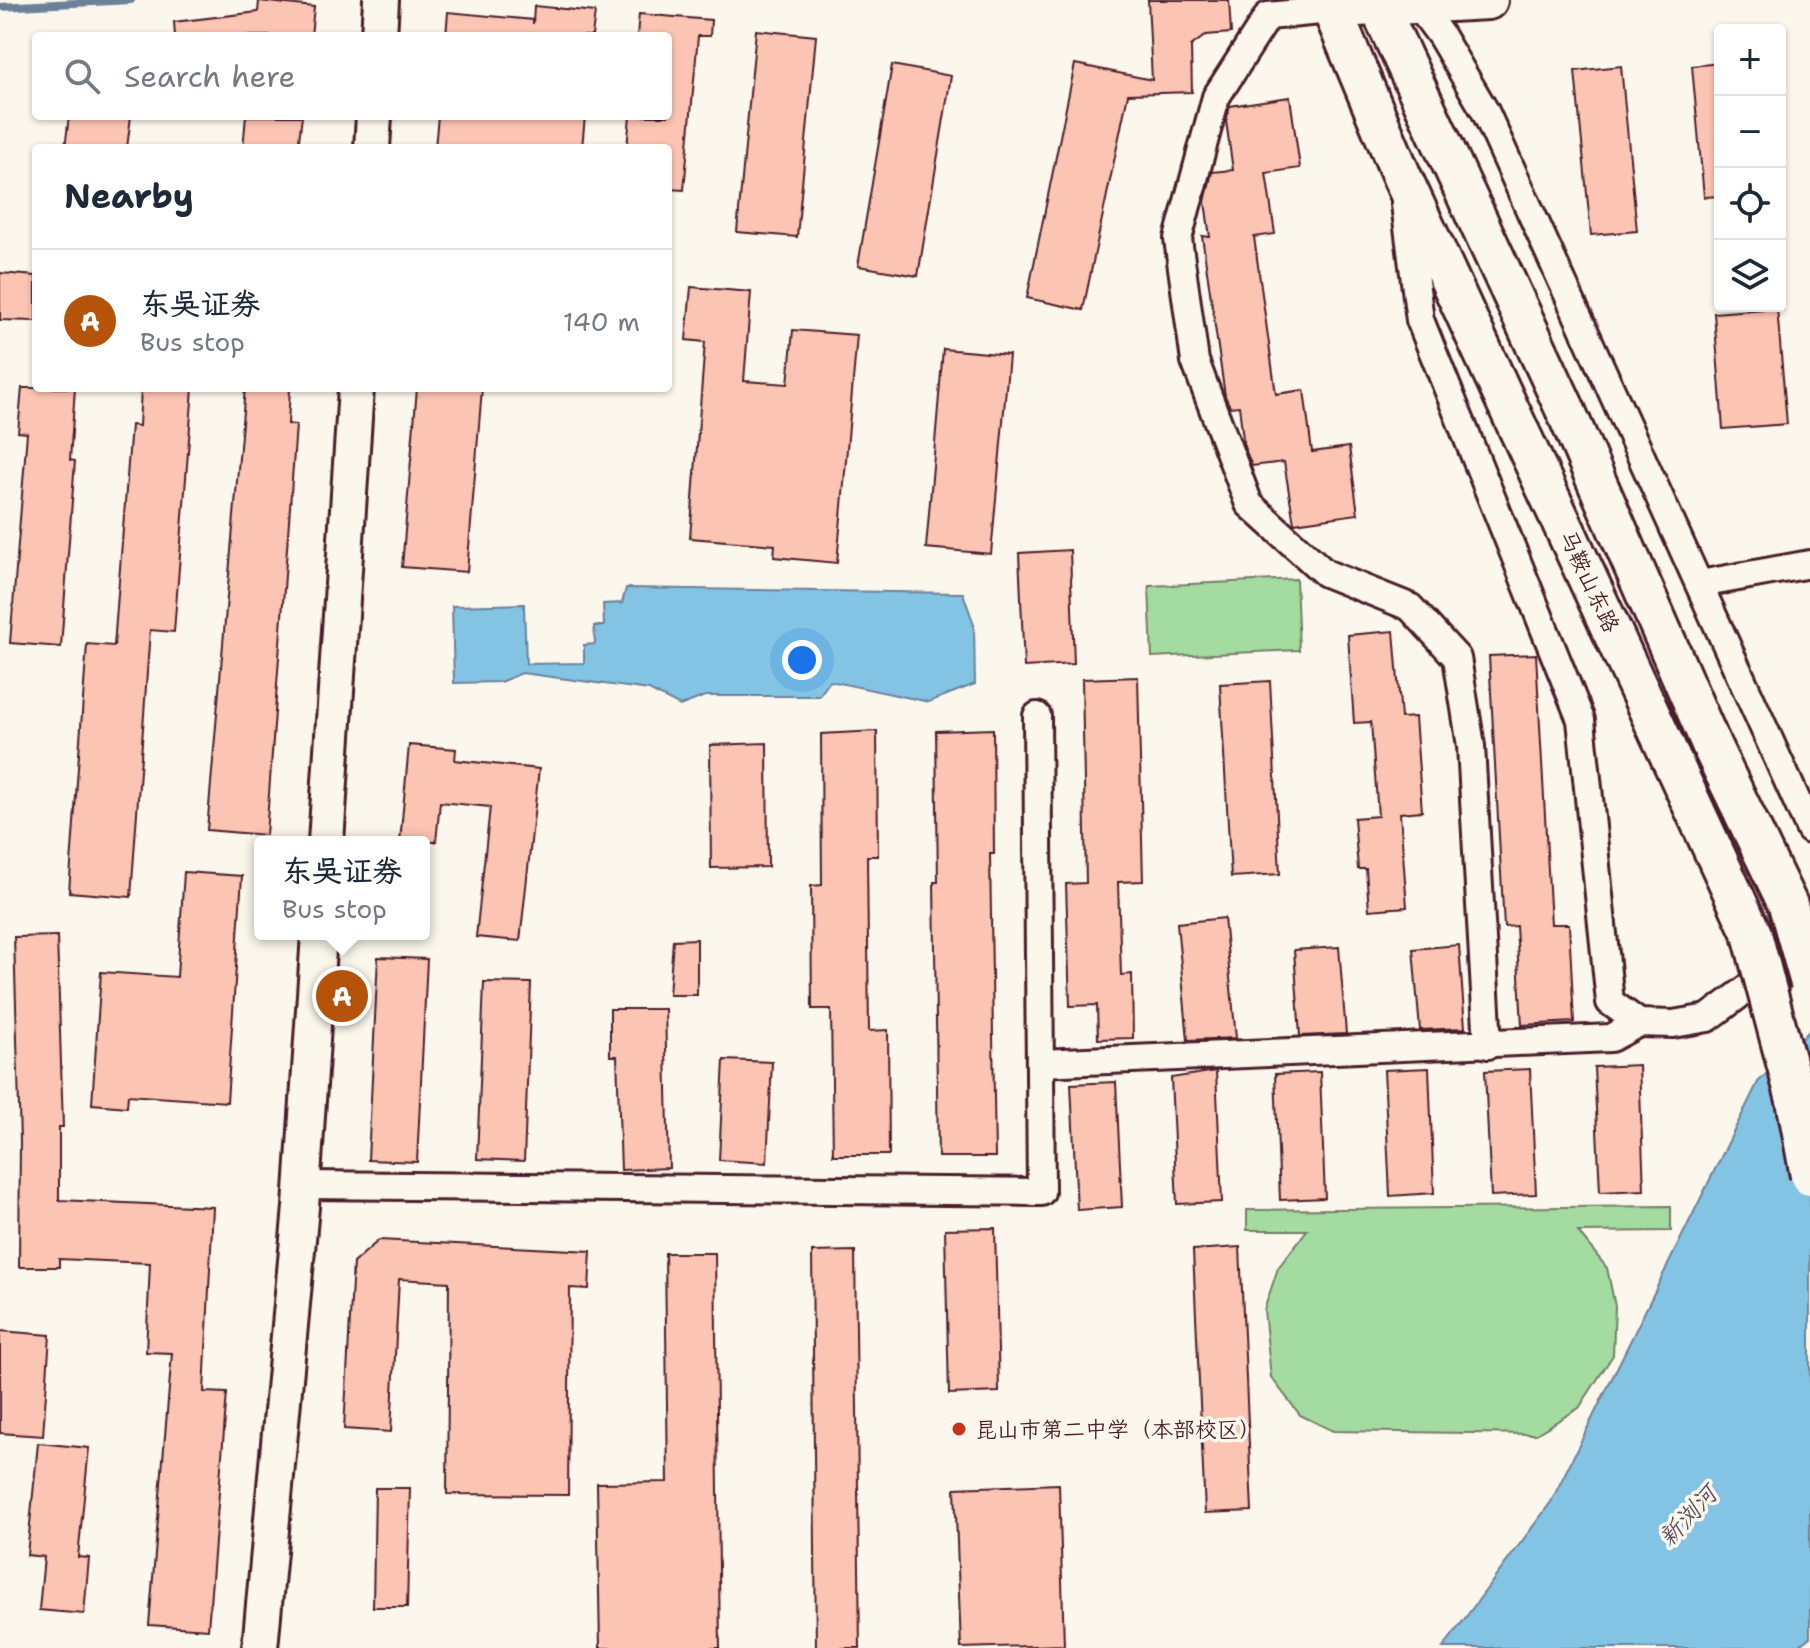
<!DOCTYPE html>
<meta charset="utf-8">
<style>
:root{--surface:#fff;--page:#f6f6f7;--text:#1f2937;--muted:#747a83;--line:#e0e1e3;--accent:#b45309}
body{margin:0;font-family:"Shantell Sans","LXGW WenKai TC",sans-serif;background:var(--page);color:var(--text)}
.controls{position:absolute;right:24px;top:24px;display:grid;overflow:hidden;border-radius:8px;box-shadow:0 2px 6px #0004}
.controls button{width:72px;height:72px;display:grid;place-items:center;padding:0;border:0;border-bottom:2px solid var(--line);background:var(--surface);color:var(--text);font:40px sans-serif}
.you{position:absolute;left:802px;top:660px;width:28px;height:28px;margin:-20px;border:6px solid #fff;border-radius:50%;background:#1a73e8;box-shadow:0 0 0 12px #1a73e833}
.badge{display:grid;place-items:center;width:52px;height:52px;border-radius:50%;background:var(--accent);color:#fff;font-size:26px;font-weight:700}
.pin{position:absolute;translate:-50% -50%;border:4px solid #fff;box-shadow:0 2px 8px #0006}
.popup{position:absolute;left:254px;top:836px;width:176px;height:104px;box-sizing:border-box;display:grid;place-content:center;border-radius:8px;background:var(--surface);filter:drop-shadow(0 2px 6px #0005);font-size:26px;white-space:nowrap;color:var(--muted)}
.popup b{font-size:30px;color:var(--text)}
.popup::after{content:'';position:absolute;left:50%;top:100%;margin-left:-16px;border:16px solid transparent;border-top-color:var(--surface)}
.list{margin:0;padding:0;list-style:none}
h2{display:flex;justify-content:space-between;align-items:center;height:104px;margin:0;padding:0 32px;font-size:34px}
h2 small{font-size:26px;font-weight:400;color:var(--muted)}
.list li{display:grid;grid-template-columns:52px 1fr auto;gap:24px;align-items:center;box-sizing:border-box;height:144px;padding:0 32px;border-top:2px solid var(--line)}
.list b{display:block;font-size:30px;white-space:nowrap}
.list p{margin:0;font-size:26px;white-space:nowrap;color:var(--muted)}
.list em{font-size:26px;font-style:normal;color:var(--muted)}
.icon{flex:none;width:44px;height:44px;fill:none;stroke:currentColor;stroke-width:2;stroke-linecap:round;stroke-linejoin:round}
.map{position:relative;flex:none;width:1810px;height:1648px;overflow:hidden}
.search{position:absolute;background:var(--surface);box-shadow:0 2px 6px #0004;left:32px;top:32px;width:640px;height:88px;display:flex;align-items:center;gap:20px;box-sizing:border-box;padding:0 28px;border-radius:8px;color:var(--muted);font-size:30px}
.panel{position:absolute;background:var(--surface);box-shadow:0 2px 6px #0004;left:32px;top:144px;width:640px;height:248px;border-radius:8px}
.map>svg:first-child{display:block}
.green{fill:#a3dba0;stroke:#767d66;stroke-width:2}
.water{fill:#83c3e3;stroke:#6c8199;stroke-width:2}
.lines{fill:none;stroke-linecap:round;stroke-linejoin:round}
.stream{stroke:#6c8199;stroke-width:8}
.building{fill:#fcc4b2;stroke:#4a1f2b;stroke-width:2}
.minor-casing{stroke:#4a1f2b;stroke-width:32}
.tertiary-casing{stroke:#4a1f2b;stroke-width:40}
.secondary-casing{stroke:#4a1f2b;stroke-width:44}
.minor{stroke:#fbf7ec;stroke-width:26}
.tertiary{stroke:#fbf7ec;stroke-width:34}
.secondary{stroke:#fbf7ec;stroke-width:38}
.secondary-bridge-casing{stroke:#4a1f2b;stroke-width:44;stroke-linecap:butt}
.secondary-bridge{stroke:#fbf7ec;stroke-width:38}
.poi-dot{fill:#c8321e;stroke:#fbf7ec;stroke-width:3}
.labels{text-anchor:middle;stroke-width:7;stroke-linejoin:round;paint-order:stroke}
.street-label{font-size:22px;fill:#4a1f2b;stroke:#fbf7ec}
.poi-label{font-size:22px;fill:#4a1f2b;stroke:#fbf7ec;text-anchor:start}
.water-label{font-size:24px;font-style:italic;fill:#5b5062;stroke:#fbf7ec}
</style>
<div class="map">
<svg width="1810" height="1648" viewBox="0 0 1810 1648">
<rect width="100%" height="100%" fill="#fbf7ec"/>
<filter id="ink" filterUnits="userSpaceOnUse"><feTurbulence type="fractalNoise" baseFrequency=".0125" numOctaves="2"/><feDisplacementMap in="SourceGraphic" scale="16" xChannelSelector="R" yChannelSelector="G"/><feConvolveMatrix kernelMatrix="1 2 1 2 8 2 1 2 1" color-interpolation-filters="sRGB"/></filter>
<g filter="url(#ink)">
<g class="green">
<path d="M 1296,579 L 1299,650 L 1152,657 L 1149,586 Z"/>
<path d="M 1671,1206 L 1671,1231 L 1578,1232 L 1607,1268 L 1615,1306 L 1613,1355 L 1579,1408 L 1536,1434 L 1333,1431 L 1300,1415 L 1271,1377 L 1264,1310 L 1278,1268 L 1307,1230 L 1247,1230 L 1247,1210 Z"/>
</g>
<g class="water">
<path d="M 626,588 L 963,593 L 974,625 L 975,684 L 929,702 L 830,681 L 819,696 L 705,696 L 680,706 L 649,690 L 522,673 L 500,682 L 454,683 L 452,606 L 524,604 L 526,664 L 584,663 L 584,645 L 595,644 L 594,626 L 604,626 L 603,604 L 622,603 Z"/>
<path d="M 1810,1030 L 1810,1637 L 1796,1648 L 1443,1648 L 1551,1502 L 1758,1082 Z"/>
</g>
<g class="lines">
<path class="stream" d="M 0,7 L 131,0"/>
</g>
<g class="building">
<path d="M 1148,0 L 1229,0 L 1231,33 L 1206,35 L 1191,46 L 1192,92 L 1128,94 L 1083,310 L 1027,298 L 1075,64 L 1152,80 Z"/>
<path d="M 259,1 L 314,7 L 311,36 L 175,36 L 174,22 L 258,12 Z"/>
<path d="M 534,6 L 595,12 L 592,36 L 446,36 L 448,12 L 533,20 L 533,24 Z"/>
<path d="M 639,14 L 711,20 L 710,36 L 698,36 L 684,190 L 668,189 L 668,148 L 627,148 L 630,116 L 668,116 L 668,36 L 637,36 Z"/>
<path d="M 756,30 L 816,36 L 797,237 L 737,232 Z"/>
<path d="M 1720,63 L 1720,196 L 1704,197 L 1692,66 Z"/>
<path d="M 892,65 L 951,76 L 918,276 L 858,266 Z"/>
<path d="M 1621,66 L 1637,231 L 1591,235 L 1575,71 Z"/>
<path d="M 1290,97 L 1300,168 L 1266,173 L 1275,234 L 1254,237 L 1276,394 L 1304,390 L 1312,452 L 1349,447 L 1358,514 L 1294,523 L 1284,462 L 1252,466 L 1244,447 L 1239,406 L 1230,407 L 1225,396 L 1202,236 L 1210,237 L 1205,202 L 1212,172 L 1233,170 L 1226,121 L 1230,106 Z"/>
<path d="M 69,116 L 131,116 L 127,148 L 65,148 Z"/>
<path d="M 246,116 L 302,116 L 298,148 L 243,148 Z"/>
<path d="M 438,116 L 585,116 L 582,148 L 435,148 Z"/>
<path d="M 0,273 L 36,276 L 36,321 L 0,320 Z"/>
<path d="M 691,287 L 751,292 L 744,381 L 788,384 L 793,330 L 857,335 L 837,563 L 774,557 L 775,545 L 690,538 L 705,342 L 686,340 Z"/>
<path d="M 1777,308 L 1787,424 L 1723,429 L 1714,313 Z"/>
<path d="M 943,349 L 1009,355 L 991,554 L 926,548 Z"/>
<path d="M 22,388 L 75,388 L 70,460 L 75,461 L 61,647 L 10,643 L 27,433 L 18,432 Z"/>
<path d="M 141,388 L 193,388 L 174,632 L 150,630 L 131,897 L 69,892 L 87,644 L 114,646 L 131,425 L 139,426 Z"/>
<path d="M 245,388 L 290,388 L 288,424 L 296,425 L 266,835 L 207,830 Z"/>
<path d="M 417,388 L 482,388 L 467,572 L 402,567 Z"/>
<path d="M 1070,550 L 1074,664 L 1024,667 L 1019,553 Z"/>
<path d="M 1394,631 L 1401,718 L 1415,717 L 1422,811 L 1400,813 L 1407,907 L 1369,910 L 1366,869 L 1358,869 L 1354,818 L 1378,816 L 1371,722 L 1354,723 L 1348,635 Z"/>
<path d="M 1536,654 L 1551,924 L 1569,924 L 1574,1022 L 1522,1025 L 1516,926 L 1504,927 L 1489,656 Z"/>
<path d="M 1138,677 L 1143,881 L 1118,882 L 1121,975 L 1132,974 L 1133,1038 L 1098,1039 L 1097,1005 L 1070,1006 L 1066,884 L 1086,883 L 1082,679 Z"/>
<path d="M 1270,681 L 1280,874 L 1231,877 L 1220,684 Z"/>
<path d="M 993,729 L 994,854 L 990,854 L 995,1157 L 938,1157 L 934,882 L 938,882 L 936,731 Z"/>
<path d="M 877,731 L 878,856 L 867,856 L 869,1031 L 888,1030 L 889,1155 L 833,1155 L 831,1009 L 812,1009 L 811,886 L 822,885 L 821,734 Z"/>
<path d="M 767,743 L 768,867 L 711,868 L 710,745 Z"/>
<path d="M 409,745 L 456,749 L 455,760 L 539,769 L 520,941 L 476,937 L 490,807 L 440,802 L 436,842 L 400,842 Z"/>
<path d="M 184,872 L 242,876 L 227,1102 L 128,1095 L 127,1107 L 92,1104 L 101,972 L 177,977 Z"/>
<path d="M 1224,918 L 1236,1038 L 1188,1040 L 1177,923 Z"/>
<path d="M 57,936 L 63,1127 L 59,1127 L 59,1200 L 213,1207 L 204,1392 L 227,1393 L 208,1629 L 149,1625 L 172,1353 L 146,1352 L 150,1263 L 59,1259 L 59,1267 L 19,1267 L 20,1141 L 14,937 Z"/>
<path d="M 697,939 L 697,995 L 669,995 L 673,940 Z"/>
<path d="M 1459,945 L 1465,1028 L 1420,1030 L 1413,949 Z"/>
<path d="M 1339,947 L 1346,1034 L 1300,1036 L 1294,950 Z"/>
<path d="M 378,957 L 427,959 L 417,1162 L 368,1160 Z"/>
<path d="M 484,982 L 531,983 L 524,1161 L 477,1159 Z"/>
<path d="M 610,1009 L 665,1009 L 669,1168 L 621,1170 L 617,1056 L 610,1056 Z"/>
<path d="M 724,1060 L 772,1062 L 767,1163 L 719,1160 Z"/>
<path d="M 1639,1065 L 1644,1190 L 1600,1192 L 1594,1067 Z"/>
<path d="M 1429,1068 L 1434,1193 L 1390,1196 L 1384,1070 Z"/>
<path d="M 1530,1069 L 1536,1194 L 1491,1196 L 1485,1071 Z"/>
<path d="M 1216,1071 L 1222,1202 L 1177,1204 L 1171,1078 Z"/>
<path d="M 1320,1072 L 1325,1198 L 1280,1200 L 1275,1074 Z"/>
<path d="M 1116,1082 L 1122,1207 L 1077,1210 L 1071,1084 Z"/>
<path d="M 995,1228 L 999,1392 L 949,1394 L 945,1229 Z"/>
<path d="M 379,1240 L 591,1251 L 589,1289 L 570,1288 L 568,1495 L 447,1494 L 449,1282 L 399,1279 L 391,1432 L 344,1429 L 353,1263 Z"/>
<path d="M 1240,1247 L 1252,1511 L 1205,1513 L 1193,1250 Z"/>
<path d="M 855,1251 L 860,1648 L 816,1648 L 812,1252 Z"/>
<path d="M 665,1253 L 715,1253 L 720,1648 L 600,1648 L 597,1483 L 668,1482 Z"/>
<path d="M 0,1331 L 50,1335 L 43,1436 L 0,1433 Z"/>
<path d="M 38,1443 L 89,1448 L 78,1557 L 89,1558 L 84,1614 L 39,1610 L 44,1557 L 27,1555 Z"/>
<path d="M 1059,1484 L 1064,1645 L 961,1648 L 955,1488 Z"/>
<path d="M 375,1488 L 410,1488 L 407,1607 L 373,1607 Z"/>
</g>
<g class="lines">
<defs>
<g id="minor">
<path d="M 1418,5 L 1441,36 L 1485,111 L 1810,830"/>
<path d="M 1331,10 L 1268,16 L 1216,97 L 1178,239 L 1195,361 L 1249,504 L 1325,573 L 1410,607 L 1457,658 L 1471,746 L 1488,1045"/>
<path d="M 1405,204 L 1420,320 L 1581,720 L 1610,1002 L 1639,1023 L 1673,1024 L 1708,1018 L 1810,942"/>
<path d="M 1700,584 L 1810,564"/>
<path d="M 1040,1063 L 1611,1038 L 1639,1023"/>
<path d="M 303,1185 L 1041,1192 L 1037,716"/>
</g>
<g id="tertiary">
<path d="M 379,36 L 381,0"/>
<path d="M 372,148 L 374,116"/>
<path d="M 326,842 L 356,388"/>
<path d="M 260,1648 L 301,1207 L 319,934"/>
</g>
<g id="secondary">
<path d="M 1328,0 L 1402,177 L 1518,428"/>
<path d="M 1376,0 L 1565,409"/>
<path d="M 1357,7 L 1488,0"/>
</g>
</defs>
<use href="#minor" class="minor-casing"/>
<use href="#tertiary" class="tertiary-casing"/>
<use href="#secondary" class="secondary-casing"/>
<use href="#minor" class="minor"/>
<use href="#tertiary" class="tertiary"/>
<use href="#secondary" class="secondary"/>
<defs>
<g id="secondary-bridge">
<path d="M 1565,409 L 1713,749 L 1788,905 L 1810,983"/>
<path d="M 1518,428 L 1752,934 L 1796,1100 L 1810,1176"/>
</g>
</defs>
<use href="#secondary-bridge" class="secondary-bridge-casing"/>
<use href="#secondary-bridge" class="secondary-bridge"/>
</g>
</g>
<circle class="poi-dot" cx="959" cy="1429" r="8"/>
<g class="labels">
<g class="street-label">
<text transform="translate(1590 581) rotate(65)" y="8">马鞍山东路</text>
</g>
<g class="poi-label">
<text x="975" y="1437">昆山市第二中学（本部校区）</text>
</g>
<g class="water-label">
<text transform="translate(1688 1516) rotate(-47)" y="8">新浏河</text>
</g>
</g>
</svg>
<div class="controls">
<button>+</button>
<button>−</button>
<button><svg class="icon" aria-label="locate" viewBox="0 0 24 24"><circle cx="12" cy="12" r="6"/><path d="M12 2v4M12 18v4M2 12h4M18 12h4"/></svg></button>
<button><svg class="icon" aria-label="layers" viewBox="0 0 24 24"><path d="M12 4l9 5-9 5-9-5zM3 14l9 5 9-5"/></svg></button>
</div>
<div class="you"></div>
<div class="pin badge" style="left:342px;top:996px">A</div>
<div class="popup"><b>东吴证券</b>Bus stop</div>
<div class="search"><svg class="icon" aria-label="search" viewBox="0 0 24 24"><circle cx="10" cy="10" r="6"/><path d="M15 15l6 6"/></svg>Search here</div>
<section class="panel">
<h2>Nearby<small></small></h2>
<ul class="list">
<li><span class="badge">A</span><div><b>东吴证券</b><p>Bus stop</p></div><em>140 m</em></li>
</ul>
</section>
</div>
